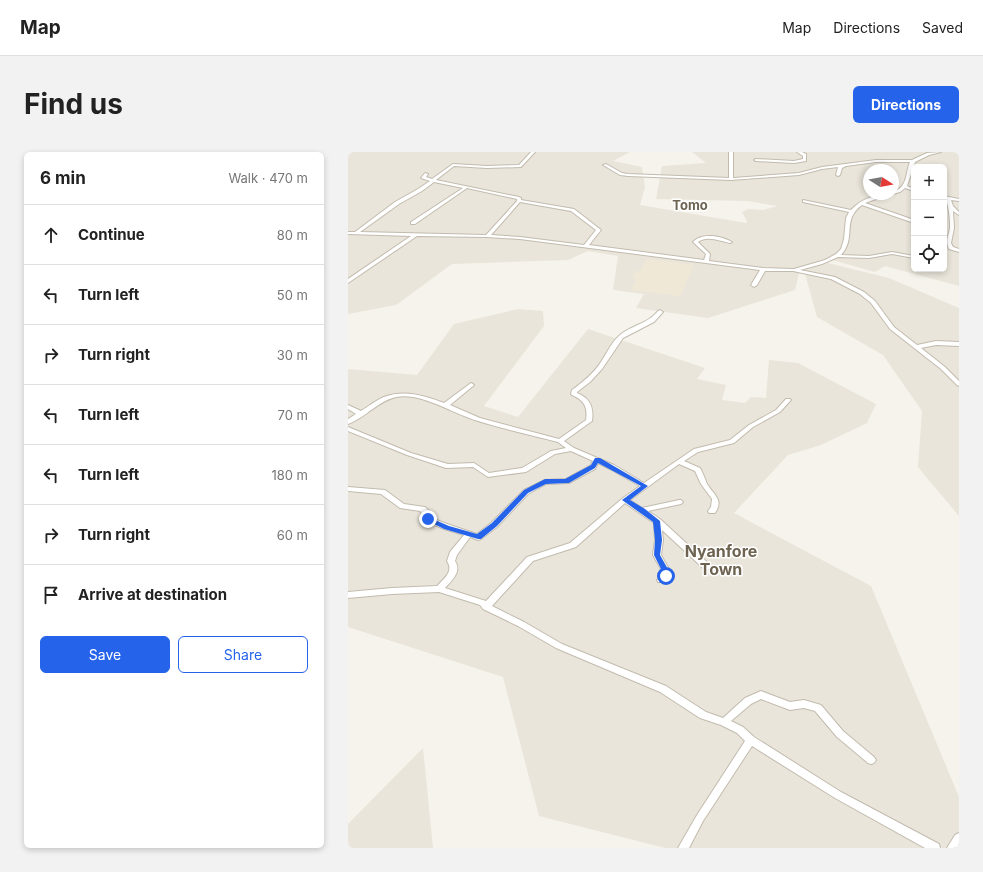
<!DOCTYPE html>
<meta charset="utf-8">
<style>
:root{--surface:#fff;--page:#f2f2f2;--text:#222;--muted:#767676;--line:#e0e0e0;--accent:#2563eb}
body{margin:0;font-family:Inter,sans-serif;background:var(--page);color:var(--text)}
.controls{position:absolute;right:12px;top:12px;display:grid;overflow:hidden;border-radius:6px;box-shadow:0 2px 6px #0003}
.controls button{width:36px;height:36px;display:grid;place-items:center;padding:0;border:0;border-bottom:1px solid var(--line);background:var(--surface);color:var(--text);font:20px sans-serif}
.compass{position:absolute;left:515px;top:12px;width:36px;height:36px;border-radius:50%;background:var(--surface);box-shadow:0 2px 6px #0003;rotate:101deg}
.stop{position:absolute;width:12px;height:12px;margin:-9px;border:3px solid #2563eb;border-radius:50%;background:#fff}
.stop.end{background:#2563eb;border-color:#fff;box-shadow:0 1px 4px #0008}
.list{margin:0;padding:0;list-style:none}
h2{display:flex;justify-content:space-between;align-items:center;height:52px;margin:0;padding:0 16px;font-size:17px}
h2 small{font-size:13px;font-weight:400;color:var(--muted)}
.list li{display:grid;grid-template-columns:26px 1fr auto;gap:12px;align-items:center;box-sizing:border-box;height:60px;padding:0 16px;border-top:1px solid var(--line)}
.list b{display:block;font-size:15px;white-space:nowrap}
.list em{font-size:13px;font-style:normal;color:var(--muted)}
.actions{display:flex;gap:8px;padding:12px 16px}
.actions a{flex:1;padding:9px 0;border:1px solid var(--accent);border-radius:6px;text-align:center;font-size:14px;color:var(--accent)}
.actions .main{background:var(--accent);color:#fff}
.icon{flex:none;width:22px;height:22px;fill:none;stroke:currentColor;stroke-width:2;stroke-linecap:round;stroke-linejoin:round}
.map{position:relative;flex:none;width:611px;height:696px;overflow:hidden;border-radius:6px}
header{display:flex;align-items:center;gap:24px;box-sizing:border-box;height:56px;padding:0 20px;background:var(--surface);border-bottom:1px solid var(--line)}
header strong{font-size:19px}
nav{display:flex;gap:22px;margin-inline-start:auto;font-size:14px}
.intro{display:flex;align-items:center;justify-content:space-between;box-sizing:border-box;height:96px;padding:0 24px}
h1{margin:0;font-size:28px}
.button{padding:10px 18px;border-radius:6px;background:var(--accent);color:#fff;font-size:14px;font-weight:700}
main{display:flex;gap:24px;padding:0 24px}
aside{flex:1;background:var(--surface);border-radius:6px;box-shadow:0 2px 6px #0003}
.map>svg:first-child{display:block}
.residential{fill:#eae5da;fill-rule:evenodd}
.education{fill:#efe8d6}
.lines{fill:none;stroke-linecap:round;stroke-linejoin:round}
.minor-casing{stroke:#c2bbae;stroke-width:2}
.minor{fill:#fff;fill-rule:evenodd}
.route{fill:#2563eb}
.labels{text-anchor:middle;stroke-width:3;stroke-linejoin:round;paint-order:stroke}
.far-district-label{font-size:13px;font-weight:bold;fill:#6e6250;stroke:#fff}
.district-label{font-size:16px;font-weight:bold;fill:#6e6250;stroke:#fff}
</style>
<header>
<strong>Map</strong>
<nav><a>Map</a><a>Directions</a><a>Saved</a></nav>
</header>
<div class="intro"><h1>Find us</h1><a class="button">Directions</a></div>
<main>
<aside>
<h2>6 min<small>Walk · 470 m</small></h2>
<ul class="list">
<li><svg class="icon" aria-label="ahead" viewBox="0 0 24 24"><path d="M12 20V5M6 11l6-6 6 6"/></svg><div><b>Continue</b></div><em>80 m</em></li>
<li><svg class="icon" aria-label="left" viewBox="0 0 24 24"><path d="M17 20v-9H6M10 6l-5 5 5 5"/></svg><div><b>Turn left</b></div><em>50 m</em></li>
<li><svg class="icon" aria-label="right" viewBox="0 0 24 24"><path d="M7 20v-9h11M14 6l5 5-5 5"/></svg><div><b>Turn right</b></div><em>30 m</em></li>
<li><svg class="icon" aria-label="left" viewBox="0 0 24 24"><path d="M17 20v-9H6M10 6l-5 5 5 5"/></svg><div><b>Turn left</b></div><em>70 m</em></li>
<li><svg class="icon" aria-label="left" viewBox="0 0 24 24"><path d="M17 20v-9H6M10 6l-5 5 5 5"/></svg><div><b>Turn left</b></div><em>180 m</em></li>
<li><svg class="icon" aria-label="right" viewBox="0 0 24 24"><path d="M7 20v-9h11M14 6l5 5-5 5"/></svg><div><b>Turn right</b></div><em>60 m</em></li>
<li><svg class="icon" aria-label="arrive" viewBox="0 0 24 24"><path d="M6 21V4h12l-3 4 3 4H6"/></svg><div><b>Arrive at destination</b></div></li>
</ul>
<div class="actions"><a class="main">Save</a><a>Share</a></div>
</aside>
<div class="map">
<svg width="611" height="696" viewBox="0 0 611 696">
<rect width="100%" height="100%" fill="#f6f3ec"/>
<g class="residential">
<path d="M 0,0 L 282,0 L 265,9 L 294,15 L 297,35 L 292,53 L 398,71 L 399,69 L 394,60 L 400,57 L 415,58 L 430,54 L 399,49 L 308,47 L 314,14 L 358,11 L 344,0 L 611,0 L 611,134 L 537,114 L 527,120 L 481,107 L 452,117 L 447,138 L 360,166 L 288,156 L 296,142 L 265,138 L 270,104 L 240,99 L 220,108 L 104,112 L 48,153 L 0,162 ZM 566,15 L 596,15 L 596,117 L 566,117 ZM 521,18 L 545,18 L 545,42 L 521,42 Z"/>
<path d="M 480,111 L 541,126 L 611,156 L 611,364 L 570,315 L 574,259 L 535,203 L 469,165 L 456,118 Z"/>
<path d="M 170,157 L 195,159 L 196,174 L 136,254 L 170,265 L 240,177 L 357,216 L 349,227 L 378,233 L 374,248 L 397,251 L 403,245 L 418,246 L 421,208 L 450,211 L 528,252 L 519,271 L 473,293 L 440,303 L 386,361 L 523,434 L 611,645 L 611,696 L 317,696 L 191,664 L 155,525 L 0,475 L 0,217 L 69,223 L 106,172 Z"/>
<path d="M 75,596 L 85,696 L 0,696 L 0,672 Z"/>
</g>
<path class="education" d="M 299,107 L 346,113 L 332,144 L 283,138 L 289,127 L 284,126 L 288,119 L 292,119 Z"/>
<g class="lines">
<defs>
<g id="minor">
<path d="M 183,0 L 187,0 L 173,15 L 139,16 L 106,14 L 88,28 L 171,45 L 173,46 L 173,48 L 226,57 L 253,78 L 241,93 L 356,108 L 358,102 L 345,90 C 354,80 374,84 384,90 L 382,91 C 372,89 359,83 350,90 L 362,102 L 361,109 L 415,116 L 446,117 L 477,108 L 488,102 L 493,97 L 496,87 L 498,66 L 501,60 L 455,50 L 455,48 L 503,58 C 513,47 528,42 542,42 L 517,51 L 566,68 L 566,71 L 514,53 C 493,68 509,86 493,103 L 521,104 L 544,100 L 566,104 L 566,106 L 544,102 L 521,106 L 490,105 L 474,112 L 452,118 L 487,125 L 516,140 L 527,149 L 546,175 L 569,193 L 588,189 L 611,190 L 611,194 L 588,193 L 573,196 L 597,215 L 611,229 L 611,234 L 609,233 L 593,217 L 542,177 L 523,151 L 512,142 L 483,127 L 445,119 L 417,119 L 409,133 L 406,135 L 403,133 L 412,118 L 172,87 L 139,85 L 69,84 L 0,131 L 0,127 L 63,84 L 0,82 L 0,80 L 7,80 L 47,50 L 70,37 L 82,29 L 73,26 L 77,21 L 80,22 L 78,25 L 84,27 L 105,12 L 139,14 L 171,13 ZM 86,30 L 115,36 L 63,70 L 63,72 L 67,72 L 119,36 L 169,47 L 169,49 L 138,83 L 12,80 L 51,52 L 74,39 ZM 172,50 L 223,59 L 248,78 L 236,93 L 172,85 L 143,83 Z"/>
<path d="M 381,0 L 385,0 L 385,26 L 451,21 L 474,15 L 528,8 L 564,8 L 579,1 L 593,0 L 581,3 L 567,10 L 559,34 L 566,37 L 566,39 L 557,36 L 552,40 L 545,42 L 544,42 L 545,42 L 545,40 C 560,35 557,22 562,10 L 528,10 L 498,14 L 494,16 L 492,23 L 490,24 L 488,23 L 490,15 L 474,17 L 451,23 L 383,28 L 280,24 L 272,23 L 255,13 L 258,12 L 274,21 L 280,22 L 381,26 Z"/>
<path d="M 449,0 L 454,0 L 458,2 L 458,9 L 446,11 L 408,9 L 406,8 L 408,7 L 446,9 L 455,7 L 455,4 Z"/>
<path d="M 596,44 L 611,47 L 611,49 L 603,48 L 605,54 L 611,60 L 611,63 L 605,59 L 606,76 L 603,91 L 605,95 L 611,97 L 611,100 L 601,97 C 597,88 601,84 602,75 C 602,66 601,56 598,47 L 596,46 Z"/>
<path d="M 312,158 L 315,160 L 306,170 L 275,186 L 254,217 L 242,230 L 229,240 L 229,241 C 242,246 246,255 244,269 L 216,289 L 226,296 L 266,313 L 296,331 L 346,297 L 382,288 L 401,273 L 428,258 L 438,247 L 442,247 L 443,248 L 442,249 L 432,260 L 405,275 L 386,291 L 350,300 L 336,309 L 352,316 C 355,321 357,327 359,332 C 366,343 376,348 367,361 L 361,361 L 360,359 L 363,355 L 364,347 L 353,332 L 347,319 L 331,312 L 282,348 L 294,356 L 331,348 L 333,348 L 335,350 L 333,352 L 300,359 L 312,367 L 362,413 L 363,415 L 362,417 L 356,417 L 314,378 L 315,388 L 313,403 L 322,419 L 322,424 L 316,430 L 310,430 L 309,428 L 314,423 L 314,419 L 305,403 L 307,388 L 306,371 L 277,351 L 228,395 L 185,409 L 144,454 L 176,470 L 214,492 L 318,534 L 358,560 L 375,566 L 397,546 L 413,539 L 442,550 L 456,548 L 473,553 L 495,579 L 526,605 L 528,608 L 526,611 L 523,612 L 520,611 L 489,585 L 467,559 L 456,556 L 442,558 L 413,547 L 403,552 L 383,569 L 395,575 L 406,585 L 493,640 L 591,692 L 592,696 L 577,696 L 487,646 L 404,594 L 355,669 L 341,696 L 330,696 L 349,663 L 397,589 L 389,581 L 373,573 L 352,566 L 312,540 L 208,496 L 170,474 L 135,457 L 132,453 L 91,440 L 44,442 L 0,446 L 0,440 L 44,436 L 89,434 C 96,426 106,420 99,409 L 102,400 L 116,383 L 96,377 L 77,369 L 76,363 L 72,359 L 52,356 L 33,342 L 0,339 L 0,335 L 37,338 L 56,352 L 77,355 L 82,360 L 83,366 L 102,373 L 129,382 L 143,371 L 176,338 L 197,328 L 218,327 L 242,314 L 245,309 L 223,299 L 207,302 L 178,320 L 140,325 L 125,315 L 98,316 L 59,303 L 0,279 L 0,275 L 63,301 L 100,312 L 126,311 L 141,321 L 174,316 L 203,299 L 218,296 L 210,290 C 183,283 156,277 130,269 C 105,262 74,240 48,245 C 30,249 17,266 0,272 L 0,267 L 8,262 L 0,257 L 0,253 L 13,259 C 20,255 28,248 36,245 C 56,237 78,244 96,251 L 123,231 L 125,232 L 126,233 L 125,234 L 102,253 L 132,266 L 211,287 L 238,268 C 240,255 236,248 224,243 L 223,242 L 224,238 C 235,230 246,221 253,210 C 259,201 263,191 271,184 C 283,173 300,172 310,159 ZM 250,311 L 262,317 L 292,334 L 275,346 L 222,391 L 179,405 L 138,449 L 97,436 C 104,428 114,420 107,409 L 109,403 L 122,385 L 130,388 L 133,387 L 149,375 L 180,342 L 198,332 L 221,331 L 247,317 Z"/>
<path d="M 611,681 L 611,695 L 610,696 L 599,696 L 607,683 Z"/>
</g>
</defs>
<use href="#minor" class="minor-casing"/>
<use href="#minor" class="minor"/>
</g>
<path class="route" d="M 247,306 L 252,306 L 300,334 L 282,348 L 297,357 L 312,369 L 314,388 L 312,403 L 321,419 L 321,426 L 316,426 L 314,419 L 306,403 L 307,388 L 305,370 L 274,348 L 293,334 L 250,311 L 247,316 L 221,331 L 198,332 L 180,341 L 149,374 L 133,387 L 130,387 L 96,377 L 76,367 L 80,365 L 101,374 L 129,382 L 144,371 L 176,338 L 197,327 L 217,327 L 243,313 Z"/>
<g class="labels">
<g class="far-district-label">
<text x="342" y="58">Tomo</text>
</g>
<g class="district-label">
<text x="373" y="405">Nyanfore<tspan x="373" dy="18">Town</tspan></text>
</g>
</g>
</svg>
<div class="controls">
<button>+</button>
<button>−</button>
<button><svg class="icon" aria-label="locate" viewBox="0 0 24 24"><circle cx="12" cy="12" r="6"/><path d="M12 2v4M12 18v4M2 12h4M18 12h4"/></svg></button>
</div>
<svg class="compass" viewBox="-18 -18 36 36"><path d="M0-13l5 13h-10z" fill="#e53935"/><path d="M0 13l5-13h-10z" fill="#767676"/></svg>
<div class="stop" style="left:318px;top:424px"></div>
<div class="stop end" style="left:80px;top:367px"></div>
</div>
</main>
